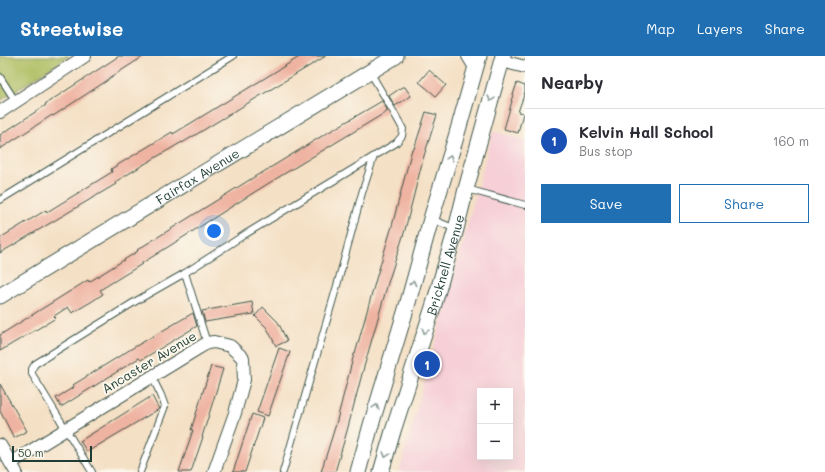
<!DOCTYPE html>
<meta charset="utf-8">
<style>
:root{--surface:#fff;--page:#f7f7f7;--text:#2b2b33;--muted:#7c7c81;--line:#e1e1e2;--accent:#1f6fb2}
body{margin:0;font-family:Mali,sans-serif;background:var(--page);color:var(--text)}
.controls{position:absolute;right:12px;bottom:12px;display:grid;overflow:hidden;border-radius:0px;box-shadow:0 4px 16px #0002}
.controls button{width:36px;height:36px;display:grid;place-items:center;padding:0;border:0;border-bottom:1px solid var(--line);background:var(--surface);color:var(--text);font:20px sans-serif}
.scale{position:absolute;left:12px;bottom:10px;width:80px;box-sizing:border-box;padding-left:4px;border:2px solid #1f3d34;border-top:0;font-size:11px;line-height:14px;white-space:nowrap;color:#1f3d34;-webkit-text-stroke:3px #fbf7ec;paint-order:stroke}
.you{position:absolute;left:214px;top:175px;width:14px;height:14px;margin:-10px;border:3px solid #fff;border-radius:50%;background:#1a73e8;box-shadow:0 0 0 6px #1a73e833}
.badge{display:grid;place-items:center;width:26px;height:26px;border-radius:50%;background:var(--accent);color:#fff;font-size:13px;font-weight:700}
.pin{position:absolute;translate:-50% -50%;border:2px solid #fff;box-shadow:0 1px 4px #0006}
.list{margin:0;padding:0;list-style:none}
h2{display:flex;justify-content:space-between;align-items:center;height:52px;margin:0;padding:0 16px;font-size:17px}
h2 small{font-size:13px;font-weight:400;color:var(--muted)}
.list li{display:grid;grid-template-columns:26px 1fr auto;gap:12px;align-items:center;box-sizing:border-box;height:64px;padding:0 16px;border-top:1px solid var(--line)}
.list b{display:block;font-size:15px;white-space:nowrap}
.list p{margin:0;font-size:13px;white-space:nowrap;color:var(--muted)}
.list em{font-size:13px;font-style:normal;color:var(--muted)}
.actions{display:flex;gap:8px;padding:12px 16px}
.actions a{flex:1;padding:9px 0;border:1px solid var(--accent);border-radius:0px;text-align:center;font-size:14px;color:var(--accent)}
.actions .main{background:var(--accent);color:#fff}
.map{position:relative;flex:none;width:525px;height:416px;overflow:hidden}
header{display:flex;align-items:center;gap:24px;box-sizing:border-box;height:56px;padding:0 20px;background:var(--accent);color:#fff}
header strong{font-size:19px}
nav{display:flex;gap:22px;margin-inline-start:auto;font-size:14px}
main{display:flex}
aside{flex:1;background:var(--surface)}
.map>svg:first-child{display:block}
.built{fill:#f6cfd7;fill-rule:evenodd}
.green{fill:#adbd60;stroke:#667d4a}
.building{fill:#efb3a1}
.lines{fill:none;stroke-linecap:round;stroke-linejoin:round}
.service-casing{stroke:#3f554a;stroke-width:8}
.minor-casing{stroke:#3f554a;stroke-width:14}
.tertiary-casing{stroke:#3f554a;stroke-width:17}
.service{stroke:#fff;stroke-width:6}
.minor{stroke:#fff;stroke-width:12}
.tertiary{stroke:#fff;stroke-width:15}
.oneway{stroke:#8f9e9a}
.labels{text-anchor:middle;stroke-width:4;stroke-linejoin:round;paint-order:stroke}
.street-label{font-size:13px;fill:#1f3d34;stroke:#fbf7ec}
</style>
<header>
<strong>Streetwise</strong>
<nav><a>Map</a><a>Layers</a><a>Share</a></nav>
</header>
<main>
<div class="map">
<svg width="525" height="416" viewBox="0 0 525 416">
<rect width="100%" height="100%" fill="#fbf7ec"/>
<filter id="ink" filterUnits="userSpaceOnUse"><feTurbulence type="fractalNoise" baseFrequency=".025" numOctaves="2"/><feDisplacementMap in="SourceGraphic" scale="8" xChannelSelector="R" yChannelSelector="G"/><feConvolveMatrix kernelMatrix="1 2 1 2 8 2 1 2 1" color-interpolation-filters="sRGB"/></filter>
<filter id="wash" filterUnits="userSpaceOnUse"><feTurbulence type="fractalNoise" baseFrequency=".012" numOctaves="4" result="noise"/><feDisplacementMap in="SourceGraphic" scale="16" xChannelSelector="R" yChannelSelector="G"/><feGaussianBlur stdDeviation="0.9" result="paint"/><feColorMatrix in="noise" values="0 0 0 0 0 0 0 0 0 0 0 0 0 0 0 0 0 1.4 0 .05"/><feComposite in="paint" operator="in"/></filter>
<g filter="url(#wash)">
<rect width="100%" height="100%" fill="#f4e0c5"/>
<path class="built" d="M 493,75 L 525,84 L 525,416 L 399,416 L 445,252 ZM 480,335 L 510,335 L 510,401 L 480,401 Z"/>
<path class="green" d="M 0,0 L 69,0 L 0,45 Z"/>
<g id="blocks">
<g class="building">
<path d="M 119,0 L 144,0 L 108,23 L 108,24 L 53,60 L 52,59 L 0,93 L 0,79 L 46,49 L 45,48 L 53,43 Z"/>
<path d="M 301,0 L 326,0 L 182,87 L 182,86 L 148,106 L 115,126 L 116,128 L 0,197 L 0,182 L 46,154 L 47,156 L 112,116 L 111,113 L 172,76 L 173,78 Z"/>
<path d="M 429,14 L 446,29 L 436,40 L 419,26 Z"/>
<path d="M 517,27 L 525,30 L 525,36 L 518,56 L 523,57 L 518,77 L 504,73 L 512,45 L 511,45 Z"/>
<path d="M 402,31 L 405,31 L 411,40 L 395,50 L 389,40 Z"/>
<path d="M 382,45 L 388,55 L 269,127 L 152,201 L 142,207 L 142,208 L 100,234 L 103,238 L 91,246 L 72,257 L 68,251 L 54,260 L 56,262 L 0,295 L 0,279 L 88,224 L 89,226 L 138,195 L 137,194 L 259,118 L 260,118 L 322,80 Z"/>
<path d="M 426,56 L 437,59 L 423,103 L 405,174 L 388,227 L 362,318 L 347,375 L 335,416 L 321,416 L 336,368 L 354,298 L 355,298 L 376,223 L 392,170 L 412,93 L 414,93 Z"/>
<path d="M 252,246 L 254,258 L 205,266 L 202,255 Z"/>
<path d="M 263,251 L 278,266 L 287,285 L 276,290 L 267,272 L 255,260 Z"/>
<path d="M 193,257 L 197,270 L 141,304 L 139,302 L 61,351 L 56,342 L 74,331 L 73,329 L 131,293 Z"/>
<path d="M 279,292 L 290,296 L 268,360 L 257,356 Z"/>
<path d="M 211,310 L 223,313 L 202,381 L 203,381 L 191,416 L 179,416 L 193,374 L 191,374 Z"/>
<path d="M 0,328 L 27,375 L 14,382 L 0,355 Z"/>
<path d="M 152,340 L 159,353 L 87,396 L 80,385 Z"/>
<path d="M 252,358 L 263,362 L 245,416 L 233,416 Z"/>
</g>
</g>
</g>
<g filter="url(#ink)">
<use href="#blocks" fill-opacity="0" stroke="#3f554a" stroke-width="1"/>
<g class="lines">
<defs>
<g id="service">
<path d="M 0,21 L 16,46"/>
<path d="M 467,133 L 525,149"/>
<path d="M 0,144 L 233,0"/>
<path d="M 431,163 L 456,173"/>
<path d="M 185,217 L 207,287"/>
<path d="M 92,416 L 32,318 L 32,313 L 35,308 L 136,245 L 185,217 L 244,179 L 396,87 L 402,80 L 403,73 L 393,55 L 370,16"/>
<path d="M 140,416 L 165,350 L 161,339 L 152,321"/>
<path d="M 283,416 L 338,226 L 362,137 L 374,100"/>
</g>
<g id="minor">
<path d="M 468,0 L 476,13"/>
<path d="M 502,5 L 525,11"/>
<path d="M 0,56 L 85,0"/>
<path d="M 0,389 L 16,416"/>
<path d="M 11,407 L 197,293 L 207,287 L 214,286 L 230,290 L 243,302 L 244,324 L 235,357 L 214,416"/>
</g>
<g id="tertiary">
<path id="s1" d="M 0,240 L 396,0"/>
<path d="M 358,416 L 371,369 L 407,250 L 431,163 L 456,81 L 479,0"/>
<path id="s2" d="M 381,416 L 393,375 L 434,248 L 456,173 L 466,133 L 503,0"/>
</g>
</defs>
<use href="#service" class="service-casing"/>
<use href="#minor" class="minor-casing"/>
<use href="#tertiary" class="tertiary-casing"/>
<use href="#service" class="service"/>
<use href="#minor" class="minor"/>
<use href="#tertiary" class="tertiary"/>
</g>
<defs><path id="oneway-chevron" d="M-2-3.5L2.5 0L-2 3.5" fill="none" stroke-width="1.6" stroke-linecap="round" stroke-linejoin="round"/></defs>
<g class="oneway">
<use href="#oneway-chevron" transform="translate(491 43) rotate(106)"/>
<use href="#oneway-chevron" transform="translate(450 102) rotate(-72)"/>
<use href="#oneway-chevron" transform="translate(413 227) rotate(-75)"/>
<use href="#oneway-chevron" transform="translate(425 275) rotate(108)"/>
<use href="#oneway-chevron" transform="translate(376 351) rotate(-73)"/>
<use href="#oneway-chevron" transform="translate(386 399) rotate(106)"/>
</g>
</g>
<g class="labels">
<g class="street-label">
<text dy="5" stroke="none"><textPath href="#s1" startOffset="231">Fairfax Avenue</textPath></text>
<text dy="5" stroke="none"><textPath href="#s2" startOffset="217">Bricknell Avenue</textPath></text>
<text transform="translate(149 306) rotate(-31)" y="5">Ancaster Avenue</text>
</g>
</g>
</svg>
<div class="controls">
<button>+</button>
<button>−</button>
</div>
<div class="scale">50 m</div>
<div class="you"></div>
<div class="pin badge" style="left:427px;top:308px;background:#1a4fb4">1</div>
</div>
<aside>
<h2>Nearby<small></small></h2>
<ul class="list">
<li><span class="badge" style="background:#1a4fb4">1</span><div><b>Kelvin Hall School</b><p>Bus stop</p></div><em>160 m</em></li>
</ul>
<div class="actions"><a class="main">Save</a><a>Share</a></div>
</aside>
</main>
